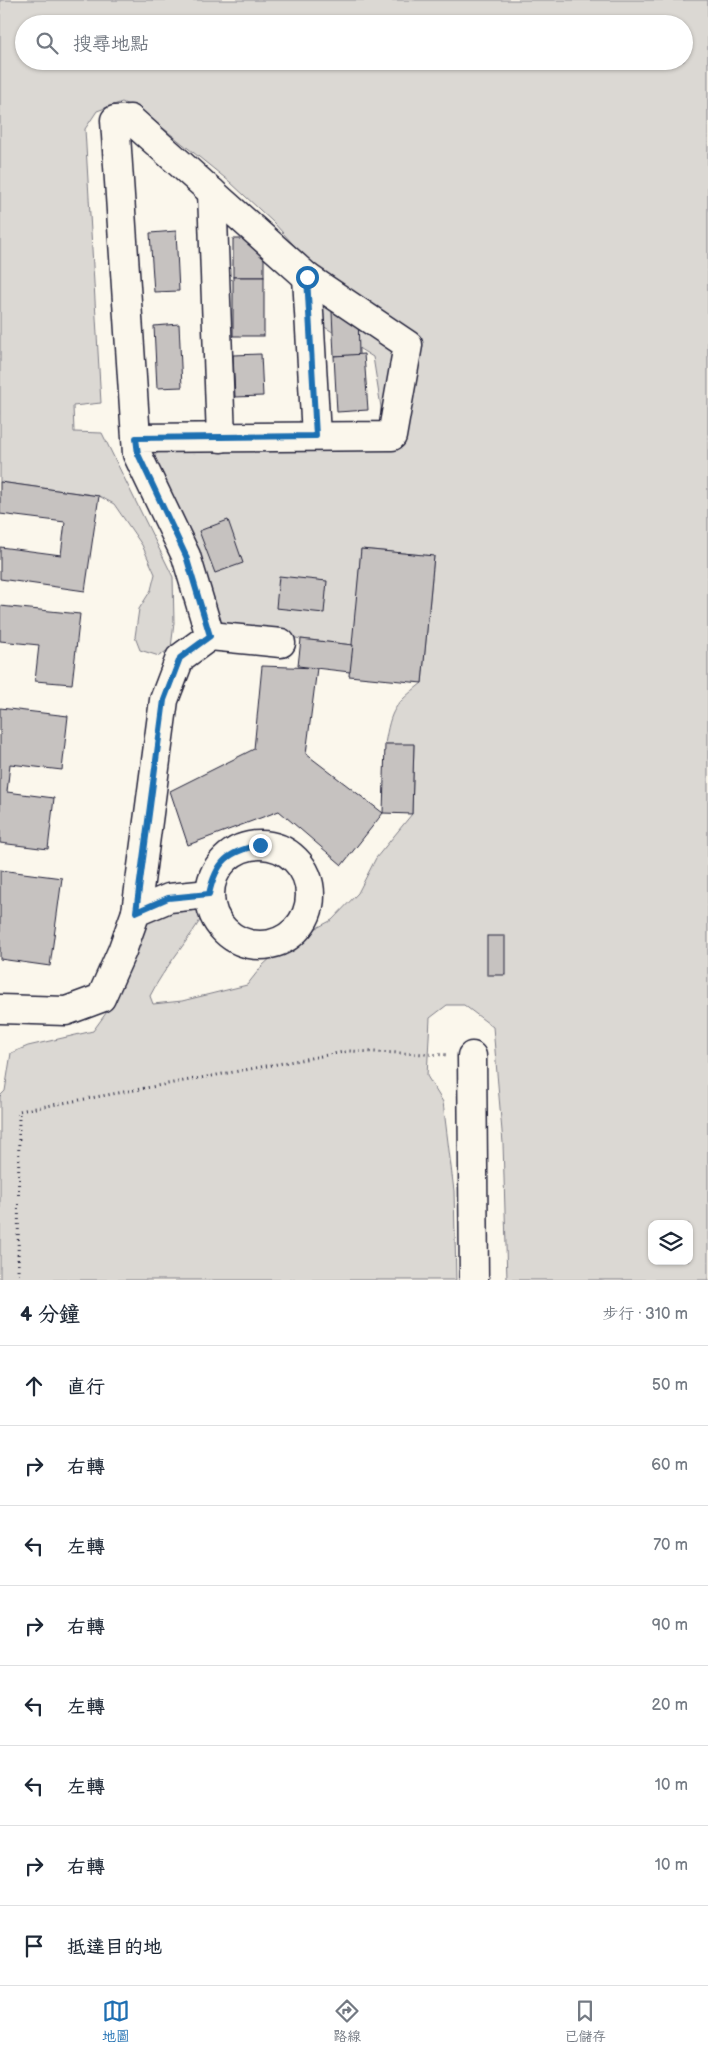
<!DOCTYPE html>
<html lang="zh-TW">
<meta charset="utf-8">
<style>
:root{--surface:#fff;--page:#f6f6f7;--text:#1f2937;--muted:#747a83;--line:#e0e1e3;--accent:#1f6fb2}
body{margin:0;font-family:"Balsamiq Sans","LXGW WenKai TC",sans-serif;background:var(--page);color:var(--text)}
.controls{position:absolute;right:15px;bottom:15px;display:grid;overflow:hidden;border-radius:10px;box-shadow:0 1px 4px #0004}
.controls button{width:45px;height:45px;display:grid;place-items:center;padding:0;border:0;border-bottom:1px solid var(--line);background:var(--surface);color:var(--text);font:25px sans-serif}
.stop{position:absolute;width:15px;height:15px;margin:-11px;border:4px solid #1f6fb2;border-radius:50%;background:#fff}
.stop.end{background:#1f6fb2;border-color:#fff;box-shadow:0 1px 5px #0008}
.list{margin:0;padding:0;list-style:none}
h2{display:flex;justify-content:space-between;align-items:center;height:65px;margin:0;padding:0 20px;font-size:21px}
h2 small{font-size:16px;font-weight:400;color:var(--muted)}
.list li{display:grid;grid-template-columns:32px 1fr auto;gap:15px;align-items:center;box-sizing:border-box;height:80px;padding:0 20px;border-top:1px solid var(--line)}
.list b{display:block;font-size:19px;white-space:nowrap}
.list em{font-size:16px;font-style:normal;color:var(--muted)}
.icon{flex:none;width:28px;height:28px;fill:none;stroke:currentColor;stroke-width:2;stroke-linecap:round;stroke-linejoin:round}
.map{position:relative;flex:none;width:708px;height:1280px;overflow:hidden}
.search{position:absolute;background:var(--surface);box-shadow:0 1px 4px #0004;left:15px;right:15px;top:15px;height:55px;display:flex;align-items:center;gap:12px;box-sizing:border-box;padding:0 18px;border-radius:28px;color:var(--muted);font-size:19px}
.sheet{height:705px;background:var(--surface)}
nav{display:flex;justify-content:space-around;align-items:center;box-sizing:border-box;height:70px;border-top:1px solid var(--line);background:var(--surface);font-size:14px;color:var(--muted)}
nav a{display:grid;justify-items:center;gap:2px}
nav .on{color:var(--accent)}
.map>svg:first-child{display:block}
.green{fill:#dbd8d3;stroke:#7e7d87;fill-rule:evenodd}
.building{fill:#c6c2c0;stroke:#22223b}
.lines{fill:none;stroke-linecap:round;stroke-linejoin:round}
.minor-casing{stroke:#22223b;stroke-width:31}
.path{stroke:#22223b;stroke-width:3;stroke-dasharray:1 4;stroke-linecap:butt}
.minor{stroke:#fbf7ec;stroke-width:28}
.route{stroke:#1f6fb2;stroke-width:6}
</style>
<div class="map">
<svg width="708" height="1280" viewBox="0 0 708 1280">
<rect width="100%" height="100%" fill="#fbf7ec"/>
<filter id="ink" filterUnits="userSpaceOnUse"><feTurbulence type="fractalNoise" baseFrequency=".02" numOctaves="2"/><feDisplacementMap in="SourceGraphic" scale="10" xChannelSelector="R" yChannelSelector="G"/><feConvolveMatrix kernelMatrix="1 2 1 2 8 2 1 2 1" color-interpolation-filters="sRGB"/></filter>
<g filter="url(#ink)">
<path class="green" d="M 0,0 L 708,0 L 708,1280 L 507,1280 L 503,1143 L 493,1027 L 464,1005 L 447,1005 L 430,1018 L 427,1076 L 443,1102 L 454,1191 L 456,1280 L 0,1280 L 0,1096 L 5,1091 L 11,1053 L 28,1046 L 93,1031 L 109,1009 L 144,920 L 194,903 L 205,912 C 188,942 165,966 150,996 L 153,1004 L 182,1001 L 247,985 L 262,966 L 286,944 L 332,920 L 358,893 L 376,858 L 412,814 L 414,745 L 385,744 C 391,709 394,705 422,683 L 434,556 L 361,549 L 353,645 L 301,639 L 217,622 L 159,479 L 155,455 L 164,448 L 378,444 L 381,407 L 373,357 L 323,326 L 309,262 L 274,223 L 230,182 L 142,111 L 122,102 L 97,111 L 85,129 L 101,403 L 73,406 L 74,432 L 102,433 L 173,577 L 174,623 L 171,648 L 159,656 L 140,650 L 135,637 L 139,609 L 151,590 L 155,574 L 142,545 L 114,504 L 99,496 L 0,482 ZM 24,24 L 684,24 L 684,61 L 24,61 ZM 652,1224 L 689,1224 L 689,1261 L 652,1261 Z"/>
<g class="building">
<path d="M 176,231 L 179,291 L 154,292 L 150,233 Z"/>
<rect x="233" y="239" width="31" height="38"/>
<rect x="233" y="277" width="31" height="59"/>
<path d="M 358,311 L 359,355 L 334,356 L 332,312 Z"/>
<path d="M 179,324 L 182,387 L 157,388 L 154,326 Z"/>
<path d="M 261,354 L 263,396 L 235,397 L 233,355 Z"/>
<path d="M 364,354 L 368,410 L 337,412 L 334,356 Z"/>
<path d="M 0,482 L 99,496 L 85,591 L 0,579 L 0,547 L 61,555 L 65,522 L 0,514 Z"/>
<path d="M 228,520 L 243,563 L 215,573 L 199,531 Z"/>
<path d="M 361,549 L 434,556 L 422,683 L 349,676 Z"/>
<path d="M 279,576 L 327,581 L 324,613 L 276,608 Z"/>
<path d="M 0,606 L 80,614 L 72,684 L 35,681 L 39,645 L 0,641 Z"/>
<path d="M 301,639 L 353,645 L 350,672 L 298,666 Z"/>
<path d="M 262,666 L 317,668 L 306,754 L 383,813 L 342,865 L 279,811 L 188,845 L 170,791 L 254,749 Z"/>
<path d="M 0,708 L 68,716 L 62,770 L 10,764 L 7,792 L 54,798 L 48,849 L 0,843 Z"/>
<path d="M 385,744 L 414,744 L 412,814 L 383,813 Z"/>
<path d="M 0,870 L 62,878 L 50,966 L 0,959 Z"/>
<rect x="487" y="936" width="18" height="39"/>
</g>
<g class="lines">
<defs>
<g id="minor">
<path d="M 212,192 L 221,438"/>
<path d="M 307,277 L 316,436"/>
<path d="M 210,636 L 281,643"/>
<circle cx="260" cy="895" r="50"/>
<path d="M 136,912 L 164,700 L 180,658 L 210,636 L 186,556 L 137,454 L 136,438 L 115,120 L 130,119 L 307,277 L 408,345 L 392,436 L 136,438"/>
<path d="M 0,1009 L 66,1011 L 101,998 L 122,951 L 136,912 L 169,898 L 209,894"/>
<path d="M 472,1056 L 474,1280"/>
</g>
</defs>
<use href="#minor" class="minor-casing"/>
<path class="path" d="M 18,1280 L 19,1111 L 349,1051 L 449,1055"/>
<use href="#minor" class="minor"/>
</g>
</g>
<g class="lines" filter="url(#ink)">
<path class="route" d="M 260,845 C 228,851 216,862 209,894 L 168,898 L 136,912 L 164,700 L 180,658 L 210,636 L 186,556 L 138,454 L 136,438 L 316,436 L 307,277"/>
</g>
</svg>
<div class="controls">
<button><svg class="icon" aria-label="layers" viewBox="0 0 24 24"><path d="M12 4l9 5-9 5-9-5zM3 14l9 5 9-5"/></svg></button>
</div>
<div class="stop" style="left:307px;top:277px"></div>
<div class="stop end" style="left:260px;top:845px"></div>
<div class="search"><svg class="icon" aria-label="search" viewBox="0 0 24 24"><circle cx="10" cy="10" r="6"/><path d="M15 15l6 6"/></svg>搜尋地點</div>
</div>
<section class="sheet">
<h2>4 分鐘<small>步行 · 310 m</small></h2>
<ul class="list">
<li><svg class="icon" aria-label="ahead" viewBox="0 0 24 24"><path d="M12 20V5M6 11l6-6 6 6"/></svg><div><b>直行</b></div><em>50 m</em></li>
<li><svg class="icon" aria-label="right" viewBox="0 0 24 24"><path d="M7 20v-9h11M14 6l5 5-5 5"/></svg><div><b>右轉</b></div><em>60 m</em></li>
<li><svg class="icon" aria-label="left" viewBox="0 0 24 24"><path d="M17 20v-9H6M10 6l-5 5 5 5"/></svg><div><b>左轉</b></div><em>70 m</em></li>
<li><svg class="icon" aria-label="right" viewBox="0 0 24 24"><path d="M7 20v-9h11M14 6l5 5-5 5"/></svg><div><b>右轉</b></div><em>90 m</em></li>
<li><svg class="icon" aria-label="left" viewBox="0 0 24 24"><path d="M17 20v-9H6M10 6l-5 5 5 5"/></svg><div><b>左轉</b></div><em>20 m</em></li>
<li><svg class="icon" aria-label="left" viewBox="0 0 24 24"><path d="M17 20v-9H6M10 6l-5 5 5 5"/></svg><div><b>左轉</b></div><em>10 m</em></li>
<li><svg class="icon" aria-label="right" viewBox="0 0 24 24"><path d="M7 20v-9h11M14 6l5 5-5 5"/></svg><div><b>右轉</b></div><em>10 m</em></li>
<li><svg class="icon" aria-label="arrive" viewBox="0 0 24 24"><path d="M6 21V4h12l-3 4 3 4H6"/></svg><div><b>抵達目的地</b></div></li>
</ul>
</section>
<nav>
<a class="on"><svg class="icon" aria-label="map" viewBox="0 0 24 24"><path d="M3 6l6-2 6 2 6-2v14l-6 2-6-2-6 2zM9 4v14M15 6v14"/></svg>地圖</a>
<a><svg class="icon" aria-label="directions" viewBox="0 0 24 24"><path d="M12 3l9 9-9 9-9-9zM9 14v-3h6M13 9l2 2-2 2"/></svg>路線</a>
<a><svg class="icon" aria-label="saved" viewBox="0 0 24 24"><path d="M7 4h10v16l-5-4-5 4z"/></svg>已儲存</a>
</nav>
